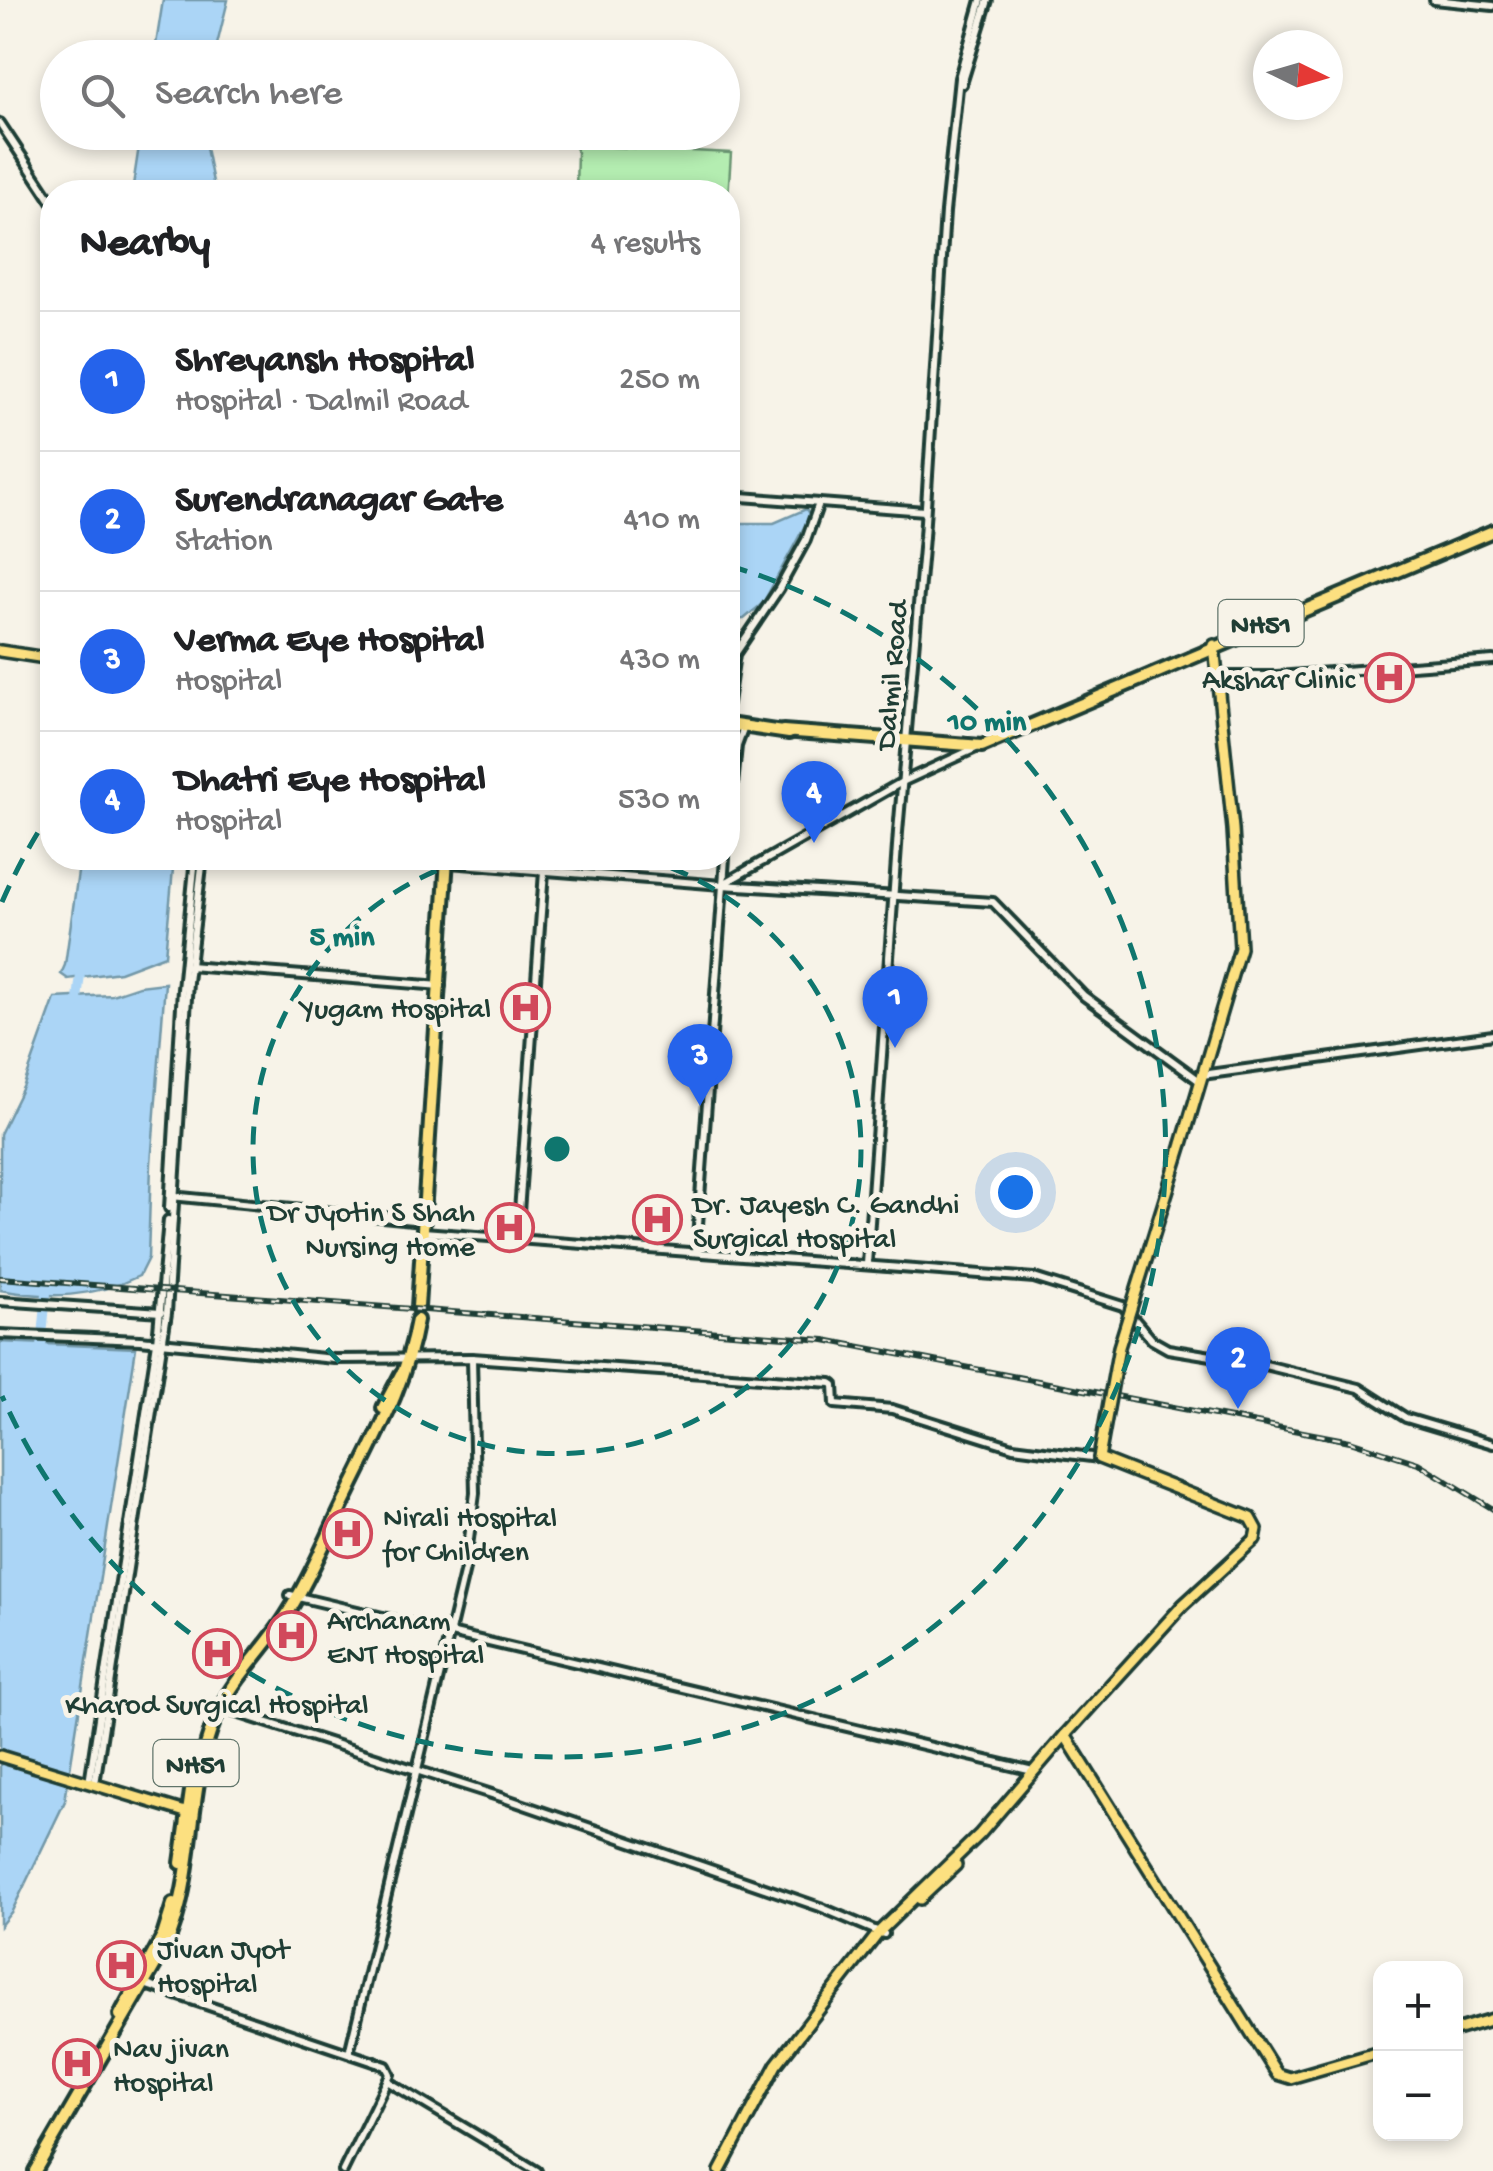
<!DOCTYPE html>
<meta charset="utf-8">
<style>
:root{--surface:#fff;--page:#f2f2f2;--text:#202124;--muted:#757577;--line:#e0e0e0;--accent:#2563eb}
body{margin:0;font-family:"Gochi Hand",sans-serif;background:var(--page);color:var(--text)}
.controls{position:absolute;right:30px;bottom:30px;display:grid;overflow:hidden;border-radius:20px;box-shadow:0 5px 15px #0003}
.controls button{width:90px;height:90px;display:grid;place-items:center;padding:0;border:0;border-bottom:2px solid var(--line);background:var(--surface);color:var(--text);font:50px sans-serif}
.compass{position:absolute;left:1253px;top:30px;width:90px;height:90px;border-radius:50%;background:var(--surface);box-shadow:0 5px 15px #0003;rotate:95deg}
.you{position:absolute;left:1015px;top:1192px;width:35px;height:35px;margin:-25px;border:8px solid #fff;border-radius:50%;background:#1a73e8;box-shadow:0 0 0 15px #1a73e833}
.badge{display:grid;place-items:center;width:65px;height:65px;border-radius:50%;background:var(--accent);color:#fff;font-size:32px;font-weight:700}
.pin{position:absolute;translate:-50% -82px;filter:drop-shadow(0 2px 5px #0008)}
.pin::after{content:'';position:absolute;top:52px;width:35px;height:30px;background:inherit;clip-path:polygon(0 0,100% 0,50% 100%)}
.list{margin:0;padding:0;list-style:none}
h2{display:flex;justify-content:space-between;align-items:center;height:130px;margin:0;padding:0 40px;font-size:42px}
h2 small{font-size:32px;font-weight:400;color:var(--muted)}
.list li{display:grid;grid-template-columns:65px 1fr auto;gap:30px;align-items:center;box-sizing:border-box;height:140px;padding:0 40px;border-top:2px solid var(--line)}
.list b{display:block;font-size:38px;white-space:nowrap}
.list p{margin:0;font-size:32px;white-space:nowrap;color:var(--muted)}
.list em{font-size:32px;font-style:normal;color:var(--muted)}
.icon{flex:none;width:55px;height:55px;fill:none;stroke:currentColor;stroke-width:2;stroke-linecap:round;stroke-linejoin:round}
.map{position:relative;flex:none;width:1493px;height:2171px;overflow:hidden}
.search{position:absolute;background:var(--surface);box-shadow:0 5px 15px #0003;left:40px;top:40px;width:700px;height:110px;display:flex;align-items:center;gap:25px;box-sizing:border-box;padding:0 35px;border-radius:55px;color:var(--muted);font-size:38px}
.panel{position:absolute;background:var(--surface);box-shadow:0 5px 15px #0003;left:40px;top:180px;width:700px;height:690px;border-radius:40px}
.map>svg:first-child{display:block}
.green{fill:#b4edb1;stroke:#6a9572;stroke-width:2.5}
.water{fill:#abd5f6;stroke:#7398a8;stroke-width:2.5}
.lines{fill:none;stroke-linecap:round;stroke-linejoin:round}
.river{stroke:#abd5f6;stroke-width:9}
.minor-casing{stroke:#1f3d34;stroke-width:14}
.major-casing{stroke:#1f3d34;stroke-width:16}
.highway-casing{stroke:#1f3d34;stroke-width:18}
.minor{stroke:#f7f3e8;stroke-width:6}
.major{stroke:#fce080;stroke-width:9}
.highway{stroke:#fce080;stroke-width:10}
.rail-casing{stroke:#1f3d34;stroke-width:6}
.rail{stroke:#f7f3e8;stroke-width:2.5;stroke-dasharray:8;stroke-linecap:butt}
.major-bridge-casing{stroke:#1f3d34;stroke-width:16;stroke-linecap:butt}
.major-bridge{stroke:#fce080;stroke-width:9}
.ring{fill:none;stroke:#0f766e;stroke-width:5;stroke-dasharray:18 12}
.labels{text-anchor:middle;stroke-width:10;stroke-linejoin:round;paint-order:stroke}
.shield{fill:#f7f3e8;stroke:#60746a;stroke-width:2.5}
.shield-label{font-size:28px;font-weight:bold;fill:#1f3d34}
.street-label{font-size:30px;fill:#1f3d34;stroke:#f7f3e8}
.poi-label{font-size:30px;fill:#1f3d34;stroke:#f7f3e8;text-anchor:start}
.centre{fill:#0f766e;stroke:#f7f3e8;stroke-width:5}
.ring-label{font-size:30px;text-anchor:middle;font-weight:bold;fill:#0f766e;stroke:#f7f3e8;stroke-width:10;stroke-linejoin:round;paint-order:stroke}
</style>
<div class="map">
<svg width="1493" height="2171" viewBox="0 0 1493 2171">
<rect width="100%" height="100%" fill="#f7f3e8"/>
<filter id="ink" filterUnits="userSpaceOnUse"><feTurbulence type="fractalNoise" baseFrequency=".01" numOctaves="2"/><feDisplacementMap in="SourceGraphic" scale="20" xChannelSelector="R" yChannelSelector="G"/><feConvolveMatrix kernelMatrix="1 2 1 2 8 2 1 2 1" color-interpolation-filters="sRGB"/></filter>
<g filter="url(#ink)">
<path class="green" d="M 574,145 L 731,153 L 728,198 L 728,192 L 576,192 L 577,152 Z"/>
<g class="water">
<path d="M 163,0 L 228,0 L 214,57 L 154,57 Z"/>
<path d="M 141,133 L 203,133 L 215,192 L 132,192 Z"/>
<path d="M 806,509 L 810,516 L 763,603 L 744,619 L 728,620 L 728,523 L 774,523 Z"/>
<path d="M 80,858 L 174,858 L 165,955 L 120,972 L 68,979 L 61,974 L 65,965 Z"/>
<path d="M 165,983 L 151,1164 L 148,1258 L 139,1276 C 94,1298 48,1299 0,1290 L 0,1134 L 24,1085 L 55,998 L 112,995 L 139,986 Z"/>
<path d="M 0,1342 L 136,1348 L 65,1801 L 12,1911 L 0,1926 Z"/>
</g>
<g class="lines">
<g class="river">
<path d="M 77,1004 L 81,970"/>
<path d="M 41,1352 L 47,1288"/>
</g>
<defs>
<g id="minor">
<path d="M 1434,0 L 1493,6"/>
<path d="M 962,84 L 988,0"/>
<path d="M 0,123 L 52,202"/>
<path d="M 728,496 L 925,511"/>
<path d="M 1218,676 L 1277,676 L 1493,660"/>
<path d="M 728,703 L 735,654 L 779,589 L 806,540 L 819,503"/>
<path d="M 728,834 L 737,746 L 744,727"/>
<path d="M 387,858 L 722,885 L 993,902 L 1084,996 L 1201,1082"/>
<path d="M 723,884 L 902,782 L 976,748"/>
<path d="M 189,966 L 441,986"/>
<path d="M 1202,1075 L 1493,1035"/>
<path d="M 171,1196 L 423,1221"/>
<path d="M 169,1208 L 182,989 L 195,858"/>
<path d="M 423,1232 L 1034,1278 L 1123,1306 L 1152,1340 L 1168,1349 L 1261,1364 L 1359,1388 L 1406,1418 L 1493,1444"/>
<path d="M 517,1239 L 545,858"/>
<path d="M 696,1252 L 725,858"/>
<path d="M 867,1264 L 898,832 L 924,537 L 945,212 L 959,78 L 981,0"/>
<path d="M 0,1301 L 161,1312"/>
<path d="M 0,1334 L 140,1340 L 334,1359 L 472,1358 L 831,1383 L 834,1385 L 835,1404 L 892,1409 L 1013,1447 L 1099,1458"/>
<path d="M 290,1595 L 1033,1771"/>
<path d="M 215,1706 L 501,1797 L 820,1907 L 884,1934"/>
<path d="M 89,1783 L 157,1342 L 168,1220"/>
<path d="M 95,1784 L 167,1313 L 188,982 L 203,858"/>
<path d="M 144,1984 L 386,2066 L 390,2074 L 387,2081 L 343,2171"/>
<path d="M 349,2053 L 465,1569 L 475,1493 L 472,1358"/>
<path d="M 387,2081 L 537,2171"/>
</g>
<g id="major">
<path d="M 0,651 L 52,659"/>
<path d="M 1182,1144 L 1240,948 L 1233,829 L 1214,645"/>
<path d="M 1065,1735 L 1277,2074 L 1290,2078 L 1380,2052"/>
<path d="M 0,1756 L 192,1814"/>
<path d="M 920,1899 L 956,1865"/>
<path d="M 1456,2030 L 1493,2019"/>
<path d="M 720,2171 L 776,2065 L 880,1931 L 980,1834 L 1065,1735 L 1183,1605 L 1255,1539"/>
</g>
<g id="highway">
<path d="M 728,724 L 789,733"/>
<path d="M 783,731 L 982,746 L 1493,531"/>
<path d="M 418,1307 L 447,858"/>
<path d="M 383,1408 L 401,1374"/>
<path d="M 181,1863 L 191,1791"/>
<path d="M 120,2015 L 163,1936 L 173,1904"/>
<path d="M 35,2171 L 166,1946 C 198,1874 185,1790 216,1717 C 233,1677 267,1648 289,1611 C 312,1575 328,1534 347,1496 C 376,1436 405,1387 417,1320"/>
</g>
</defs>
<use href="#minor" class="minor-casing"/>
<use href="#major" class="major-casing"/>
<use href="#highway" class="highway-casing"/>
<use href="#minor" class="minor"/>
<use href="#major" class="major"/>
<use href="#highway" class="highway"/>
<defs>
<path id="rail" d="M 0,1278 L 825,1340 L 1350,1441 L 1418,1463 L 1493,1509"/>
</defs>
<use href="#rail" class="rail-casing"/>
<use href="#rail" class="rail"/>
<defs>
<path id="major-bridge" d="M 1182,1144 L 1119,1347 L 1099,1458 L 1251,1518 L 1257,1529 L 1255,1539"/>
</defs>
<use href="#major-bridge" class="major-bridge-casing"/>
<use href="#major-bridge" class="major-bridge"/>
</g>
</g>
<g class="ring">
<path d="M643 858A304 304 0 1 1 471 858"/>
<path d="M2 902A608 608 0 0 1 50 813M730 566A608 608 0 1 1 2 1396"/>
</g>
<defs>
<symbol id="hospital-ring" viewBox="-11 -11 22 22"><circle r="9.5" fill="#f7f3e8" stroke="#d1495b" stroke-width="1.5"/><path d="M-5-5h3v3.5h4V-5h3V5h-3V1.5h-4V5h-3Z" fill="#d1495b"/></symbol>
</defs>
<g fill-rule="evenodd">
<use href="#hospital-ring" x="1362" y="650" width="55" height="55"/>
<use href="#hospital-ring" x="498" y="980" width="55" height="55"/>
<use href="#hospital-ring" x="630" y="1192" width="55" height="55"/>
<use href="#hospital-ring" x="482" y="1200" width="55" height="55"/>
<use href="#hospital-ring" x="320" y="1506" width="55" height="55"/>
<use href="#hospital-ring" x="264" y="1608" width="55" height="55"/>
<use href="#hospital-ring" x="190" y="1626" width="55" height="55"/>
<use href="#hospital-ring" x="94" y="1938" width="55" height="55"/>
<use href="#hospital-ring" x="50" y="2036" width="55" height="55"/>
</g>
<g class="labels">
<g class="shield">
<rect x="1218.5" y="600" width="85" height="46" rx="8"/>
<rect x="153.5" y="1740" width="85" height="46" rx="8"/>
</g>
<g class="shield-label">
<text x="1261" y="633">NH51</text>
<text x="196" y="1773">NH51</text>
</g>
<g class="street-label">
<text transform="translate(890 675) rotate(-85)" y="10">Dalmil Road</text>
</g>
<g class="poi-label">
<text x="1355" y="688" text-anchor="end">Akshar Clinic</text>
<text x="491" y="1017" text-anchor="end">Yugam Hospital</text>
<text x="693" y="1213">Dr. Jayesh C. Gandhi<tspan x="693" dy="34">Surgical Hospital</tspan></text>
<text x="475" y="1221" text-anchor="end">Dr Jyotin S Shah<tspan x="475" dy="34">Nursing Home</tspan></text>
<text x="383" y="1526">Nirali Hospital<tspan x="383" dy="34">for Children</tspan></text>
<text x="327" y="1629">Archanam<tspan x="327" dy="34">ENT Hospital</tspan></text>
<text x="217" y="1713" text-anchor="middle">Kharod Surgical Hospital</text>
<text x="157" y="1958">Jivan Jyot<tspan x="157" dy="34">Hospital</tspan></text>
<text x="113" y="2057">Nav jivan<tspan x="113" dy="34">Hospital</tspan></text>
</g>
</g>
<circle cx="557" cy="1149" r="15" class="centre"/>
<g class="ring-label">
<text x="987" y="730">10 min</text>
<text x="342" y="945">5 min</text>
</g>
</svg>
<div class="controls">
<button>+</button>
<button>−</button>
</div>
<svg class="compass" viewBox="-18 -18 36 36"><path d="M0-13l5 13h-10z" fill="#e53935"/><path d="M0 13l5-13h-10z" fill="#757577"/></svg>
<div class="you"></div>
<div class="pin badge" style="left:895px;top:1048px">1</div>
<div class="pin badge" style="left:1238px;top:1409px">2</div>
<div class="pin badge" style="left:700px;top:1106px">3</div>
<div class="pin badge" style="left:814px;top:843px">4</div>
<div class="search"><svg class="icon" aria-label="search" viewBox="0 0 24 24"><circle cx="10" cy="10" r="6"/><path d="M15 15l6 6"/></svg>Search here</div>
<section class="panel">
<h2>Nearby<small>4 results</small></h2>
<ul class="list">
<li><span class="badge">1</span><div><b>Shreyansh Hospital</b><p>Hospital · Dalmil Road</p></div><em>250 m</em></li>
<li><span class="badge">2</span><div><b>Surendranagar Gate</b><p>Station</p></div><em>410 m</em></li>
<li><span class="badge">3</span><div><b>Verma Eye Hospital</b><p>Hospital</p></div><em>430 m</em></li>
<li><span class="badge">4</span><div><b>Dhatri Eye Hospital</b><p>Hospital</p></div><em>530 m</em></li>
</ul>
</section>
</div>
